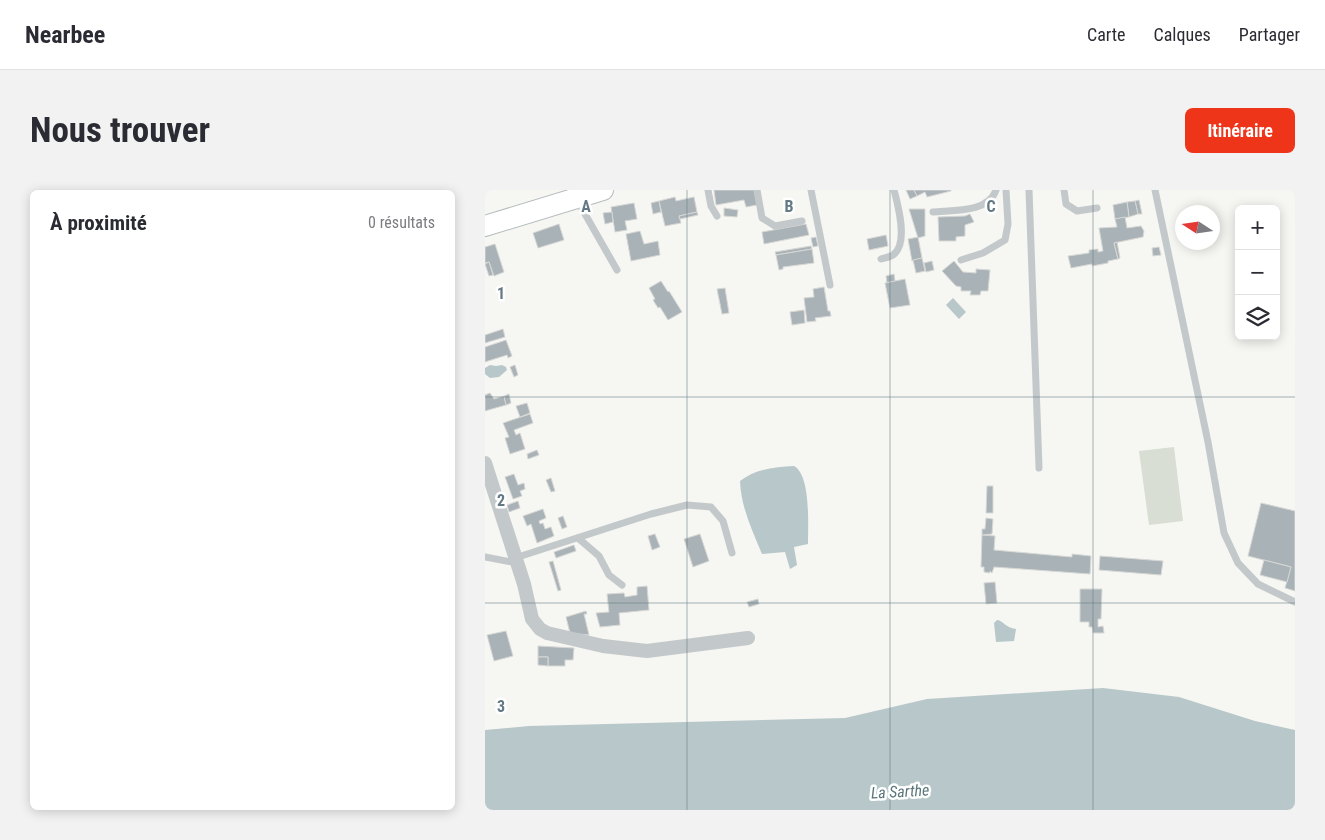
<!DOCTYPE html>
<html lang="fr">
<meta charset="utf-8">
<style>
:root{--surface:#fff;--page:#f2f2f3;--text:#2b2b33;--muted:#7c7c81;--line:#e1e1e2;--accent:#ef3519}
body{margin:0;font-family:"Roboto Condensed",sans-serif;background:var(--page);color:var(--text)}
.controls{position:absolute;right:15px;top:15px;display:grid;overflow:hidden;border-radius:8px;box-shadow:0 2px 12px #0003}
.controls button{width:45px;height:45px;display:grid;place-items:center;padding:0;border:0;border-bottom:1px solid var(--line);background:var(--surface);color:var(--text);font:25px sans-serif}
.compass{position:absolute;left:690px;top:15px;width:45px;height:45px;border-radius:50%;background:var(--surface);box-shadow:0 2px 12px #0003;rotate:282deg}
.list{margin:0;padding:0;list-style:none}
h2{display:flex;justify-content:space-between;align-items:center;height:65px;margin:0;padding:0 20px;font-size:21px}
h2 small{font-size:16px;font-weight:400;color:var(--muted)}
.icon{flex:none;width:28px;height:28px;fill:none;stroke:currentColor;stroke-width:2;stroke-linecap:round;stroke-linejoin:round}
.map{position:relative;flex:none;width:810px;height:620px;overflow:hidden;border-radius:8px}
header{display:flex;align-items:center;gap:30px;box-sizing:border-box;height:70px;padding:0 25px;background:var(--surface);border-bottom:1px solid var(--line)}
header strong{font-size:24px}
nav{display:flex;gap:28px;margin-inline-start:auto;font-size:18px}
.intro{display:flex;align-items:center;justify-content:space-between;box-sizing:border-box;height:120px;padding:0 30px}
h1{margin:0;font-size:35px}
.button{padding:12px 22px;border-radius:8px;background:var(--accent);color:#fff;font-size:18px;font-weight:700}
main{display:flex;gap:30px;padding:0 30px}
aside{flex:1;background:var(--surface);border-radius:8px;box-shadow:0 2px 12px #0003}
.map>svg:first-child{display:block}
.green{fill:#d8ded3}
.water{fill:#b8c7c9}
.building{fill:#a9b3b7;stroke:#d7d7d5}
.lines{fill:none;stroke-linecap:round;stroke-linejoin:round}
.secondary-casing{stroke:#b5bcbf;stroke-width:22}
.lane{stroke:#c3c8ca;stroke-width:7}
.street{stroke:#c3c8ca;stroke-width:14}
.secondary{stroke:#fff;stroke-width:20}
.grid{fill:none;stroke:#637985;stroke-width:1;stroke-opacity:0.55}
.labels{text-anchor:middle;stroke-width:5;stroke-linejoin:round;paint-order:stroke}
.water-label{font-size:16px;font-style:italic;fill:#5a767b;stroke:#fff}
.grid-label{font-size:16px;text-anchor:middle;font-weight:bold;fill:#637985;stroke:#fff;stroke-width:5;stroke-linejoin:round;paint-order:stroke}
</style>
<header>
<strong>Nearbee</strong>
<nav><a>Carte</a><a>Calques</a><a>Partager</a></nav>
</header>
<div class="intro"><h1>Nous trouver</h1><a class="button">Itinéraire</a></div>
<main>
<aside>
<h2>À proximité<small>0 résultats</small></h2>
<ul class="list">
</ul>
</aside>
<div class="map">
<svg width="810" height="620" viewBox="0 0 810 620">
<rect width="100%" height="100%" fill="#f6f6f2"/>
<path class="green" d="M 689,257 L 698,331 L 664,335 L 654,261 Z"/>
<g class="water">
<path d="M 468,108 L 481,122 L 474,129 L 461,115 Z"/>
<path d="M 5,175 L 11,176 L 17,175 L 21,177 L 22,180 L 14,187 L 5,188 L 0,184 L 0,178 Z"/>
<path d="M 309,276 C 326,285 323,336 323,354 L 309,357 L 312,375 L 305,379 L 300,362 L 277,364 C 267,340 256,317 255,291 C 270,279 290,277 309,276 Z"/>
<path d="M 512,430 C 517,430 521,438 531,439 L 529,451 L 511,452 L 509,433 Z"/>
<path d="M 618,498 L 694,507 L 770,531 L 810,540 L 810,620 L 0,620 L 0,540 L 44,536 L 360,528 L 442,509 Z"/>
</g>
<g class="building">
<path d="M 229,0 L 269,0 L 272,15 L 261,17 L 259,10 L 231,15 Z"/>
<path d="M 421,0 L 429,0 L 432,6 L 425,9 Z"/>
<path d="M 429,0 L 466,0 L 466,1 L 442,7 L 440,2 L 432,6 Z"/>
<path d="M 190,7 L 191,11 L 209,7 L 212,22 L 194,26 L 196,33 L 180,36 L 174,11 Z"/>
<path d="M 654,10 L 657,24 L 653,24 L 650,11 Z"/>
<path d="M 174,11 L 176,22 L 168,24 L 166,13 Z"/>
<path d="M 650,11 L 653,24 L 644,27 L 642,12 Z"/>
<path d="M 642,12 L 644,27 L 630,29 L 628,15 Z"/>
<path d="M 149,13 L 152,29 L 140,31 L 142,40 L 130,42 L 126,17 Z"/>
<path d="M 239,18 L 253,20 L 252,27 L 239,26 Z"/>
<path d="M 424,19 L 440,19 L 440,46 L 433,48 Z"/>
<path d="M 127,22 L 128,32 L 120,34 L 118,23 Z"/>
<path d="M 212,22 L 213,25 L 195,29 L 194,26 Z"/>
<path d="M 485,24 L 489,32 L 480,35 L 480,46 L 471,47 L 471,51 L 454,51 L 453,27 L 480,26 Z"/>
<path d="M 640,27 L 642,38 L 656,36 L 659,41 L 658,47 L 629,53 L 633,69 L 623,71 L 623,73 L 607,76 L 607,74 L 586,78 L 583,66 L 604,63 L 604,60 L 613,59 L 613,62 L 618,61 L 614,38 L 632,37 L 630,29 Z"/>
<path d="M 74,34 L 79,50 L 53,58 L 48,43 Z"/>
<path d="M 321,34 L 324,45 L 279,54 L 277,42 Z"/>
<path d="M 155,41 L 159,54 L 173,51 L 175,65 L 146,71 L 141,44 Z"/>
<path d="M 401,45 L 403,56 L 384,60 L 382,49 Z"/>
<path d="M 331,47 L 333,56 L 328,57 L 326,48 Z"/>
<path d="M 433,47 L 437,68 L 427,71 L 423,49 Z"/>
<path d="M 632,52 L 635,68 L 633,69 L 629,53 Z"/>
<path d="M 10,54 L 19,82 L 9,86 L 4,72 L 0,73 L 0,57 Z"/>
<path d="M 326,56 L 327,59 L 291,65 L 290,62 Z"/>
<path d="M 674,57 L 676,65 L 668,66 L 667,58 Z"/>
<path d="M 327,59 L 329,73 L 298,77 L 298,79 L 294,80 L 291,65 Z"/>
<path d="M 437,68 L 440,81 L 431,83 L 428,70 Z"/>
<path d="M 447,71 L 449,80 L 441,82 L 439,73 Z"/>
<path d="M 469,71 L 478,82 L 491,83 L 491,79 L 505,80 L 503,101 L 496,101 L 495,105 L 485,105 L 486,101 L 476,101 L 476,97 L 471,96 L 457,81 Z"/>
<path d="M 4,72 L 8,85 L 4,86 L 0,74 Z"/>
<path d="M 409,84 L 410,91 L 402,93 L 401,86 Z"/>
<path d="M 420,89 L 425,115 L 405,118 L 400,93 Z"/>
<path d="M 176,91 L 183,102 L 184,101 L 197,122 L 183,130 L 175,117 L 173,118 L 168,110 L 170,109 L 164,98 Z"/>
<path d="M 339,97 L 343,121 L 345,121 L 346,126 L 330,128 L 331,131 L 322,132 L 319,108 L 329,107 L 328,99 Z"/>
<path d="M 240,98 L 244,123 L 237,124 L 232,99 Z"/>
<path d="M 319,120 L 320,133 L 307,135 L 305,122 Z"/>
<path d="M 18,139 L 20,147 L 0,153 L 0,145 Z"/>
<path d="M 21,150 L 27,166 L 23,168 L 22,165 L 0,172 L 0,157 Z"/>
<path d="M 30,175 L 33,185 L 29,187 L 25,177 Z"/>
<path d="M 5,203 L 9,209 L 19,206 L 21,215 L 0,221 L 0,205 Z"/>
<path d="M 24,204 L 26,213 L 21,215 L 19,206 Z"/>
<path d="M 42,213 L 45,223 L 35,227 L 31,216 Z"/>
<path d="M 45,224 L 48,233 L 29,240 L 31,245 L 35,243 L 40,259 L 25,264 L 20,248 L 24,247 L 18,233 Z"/>
<path d="M 52,260 L 54,265 L 43,269 L 42,264 Z"/>
<path d="M 29,284 L 33,295 L 39,293 L 40,299 L 35,301 L 37,306 L 28,309 L 20,287 Z"/>
<path d="M 66,288 L 70,301 L 66,302 L 61,290 Z"/>
<path d="M 502,296 L 508,296 L 508,323 L 501,323 Z"/>
<path d="M 33,311 L 35,318 L 24,322 L 22,315 Z"/>
<path d="M 776,313 L 810,321 L 810,401 L 800,398 L 806,377 L 763,366 Z"/>
<path d="M 58,319 L 61,328 L 54,331 L 55,334 L 58,333 L 60,339 L 66,337 L 69,346 L 52,353 L 46,334 L 42,336 L 38,326 Z"/>
<path d="M 78,326 L 82,337 L 77,339 L 73,328 Z"/>
<path d="M 501,328 L 508,329 L 507,344 L 497,345 L 497,339 L 500,339 Z"/>
<path d="M 170,344 L 175,357 L 167,360 L 163,346 Z"/>
<path d="M 215,344 L 224,371 L 208,377 L 199,349 Z"/>
<path d="M 497,345 L 510,346 L 509,360 L 587,367 L 587,364 L 606,366 L 605,384 L 509,377 L 507,383 L 505,381 L 505,383 L 499,382 L 499,377 L 496,377 Z"/>
<path d="M 89,355 L 91,361 L 71,368 L 69,362 Z"/>
<path d="M 615,366 L 678,371 L 676,385 L 614,380 Z"/>
<path d="M 779,370 L 806,377 L 802,392 L 775,385 Z"/>
<path d="M 68,371 L 76,400 L 73,401 L 64,372 Z"/>
<path d="M 510,392 L 512,413 L 501,414 L 499,393 Z"/>
<path d="M 162,396 L 164,420 L 134,423 L 135,435 L 115,437 L 111,423 L 124,422 L 122,404 L 139,403 L 140,407 L 152,405 L 152,397 Z"/>
<path d="M 595,399 L 617,399 L 616,429 L 613,429 L 613,437 L 618,436 L 619,443 L 608,443 L 607,437 L 604,437 L 604,432 L 595,432 Z"/>
<path d="M 273,409 L 274,414 L 264,417 L 262,412 Z"/>
<path d="M 101,421 L 102,424 L 99,424 L 104,445 L 85,443 L 81,427 Z"/>
<path d="M 21,441 L 28,466 L 9,471 L 2,445 Z"/>
<path d="M 53,456 L 89,458 L 88,470 L 80,470 L 80,476 L 63,476 L 63,467 L 53,467 Z"/>
<path d="M 53,467 L 63,467 L 63,476 L 53,475 Z"/>
</g>
<g class="lines">
<defs>
<path id="secondary" d="M 0,36 L 118,0"/>
</defs>
<use href="#secondary" class="secondary-casing"/>
<g class="lane">
<path d="M 223,0 L 226,16 L 232,26"/>
<path d="M 272,0 L 277,28 L 290,36 L 317,31"/>
<path d="M 326,0 L 345,95"/>
<path d="M 544,0 L 554,278"/>
<path d="M 579,0 L 581,14 L 592,21 L 612,18"/>
<path d="M 670,0 L 723,252 L 739,343 L 753,373 L 773,394 L 810,412"/>
<path d="M 92,10 L 132,80"/>
<path d="M 448,22 C 468,20 503,23 511,0"/>
<path d="M 396,69 C 399,68 405,67 408,65 C 424,54 413,15 409,0"/>
<path d="M 476,70 L 498,63 L 520,50 L 523,34 L 521,0"/>
<path d="M 93,348 L 114,366 L 124,385 L 137,395"/>
<path d="M 0,367 L 32,373"/>
<path d="M 30,368 L 166,324 L 202,315 L 226,317 L 238,331 L 247,363"/>
</g>
<path class="street" d="M 0,273 L 39,394 L 47,429 L 55,439 L 62,443 L 118,456 L 162,461 L 263,448"/>
<use href="#secondary" class="secondary"/>
</g>
<path class="grid" d="M 202,0 L 202,620M 405,0 L 405,620M 608,0 L 608,620M 0,207 L 810,207M 0,413 L 810,413"/>
<g class="labels">
<g class="water-label">
<text transform="translate(415 601) rotate(-3)" y="6">La Sarthe</text>
</g>
</g>
<g class="grid-label">
<text x="101" y="22">A</text>
<text x="304" y="22">B</text>
<text x="506" y="22">C</text>
<text x="16" y="109">1</text>
<text x="16" y="316">2</text>
<text x="16" y="522">3</text>
</g>
</svg>
<div class="controls">
<button>+</button>
<button>−</button>
<button><svg class="icon" aria-label="layers" viewBox="0 0 24 24"><path d="M12 4l9 5-9 5-9-5zM3 14l9 5 9-5"/></svg></button>
</div>
<svg class="compass" viewBox="-18 -18 36 36"><path d="M0-13l5 13h-10z" fill="#e53935"/><path d="M0 13l5-13h-10z" fill="#7c7c81"/></svg>
</div>
</main>
